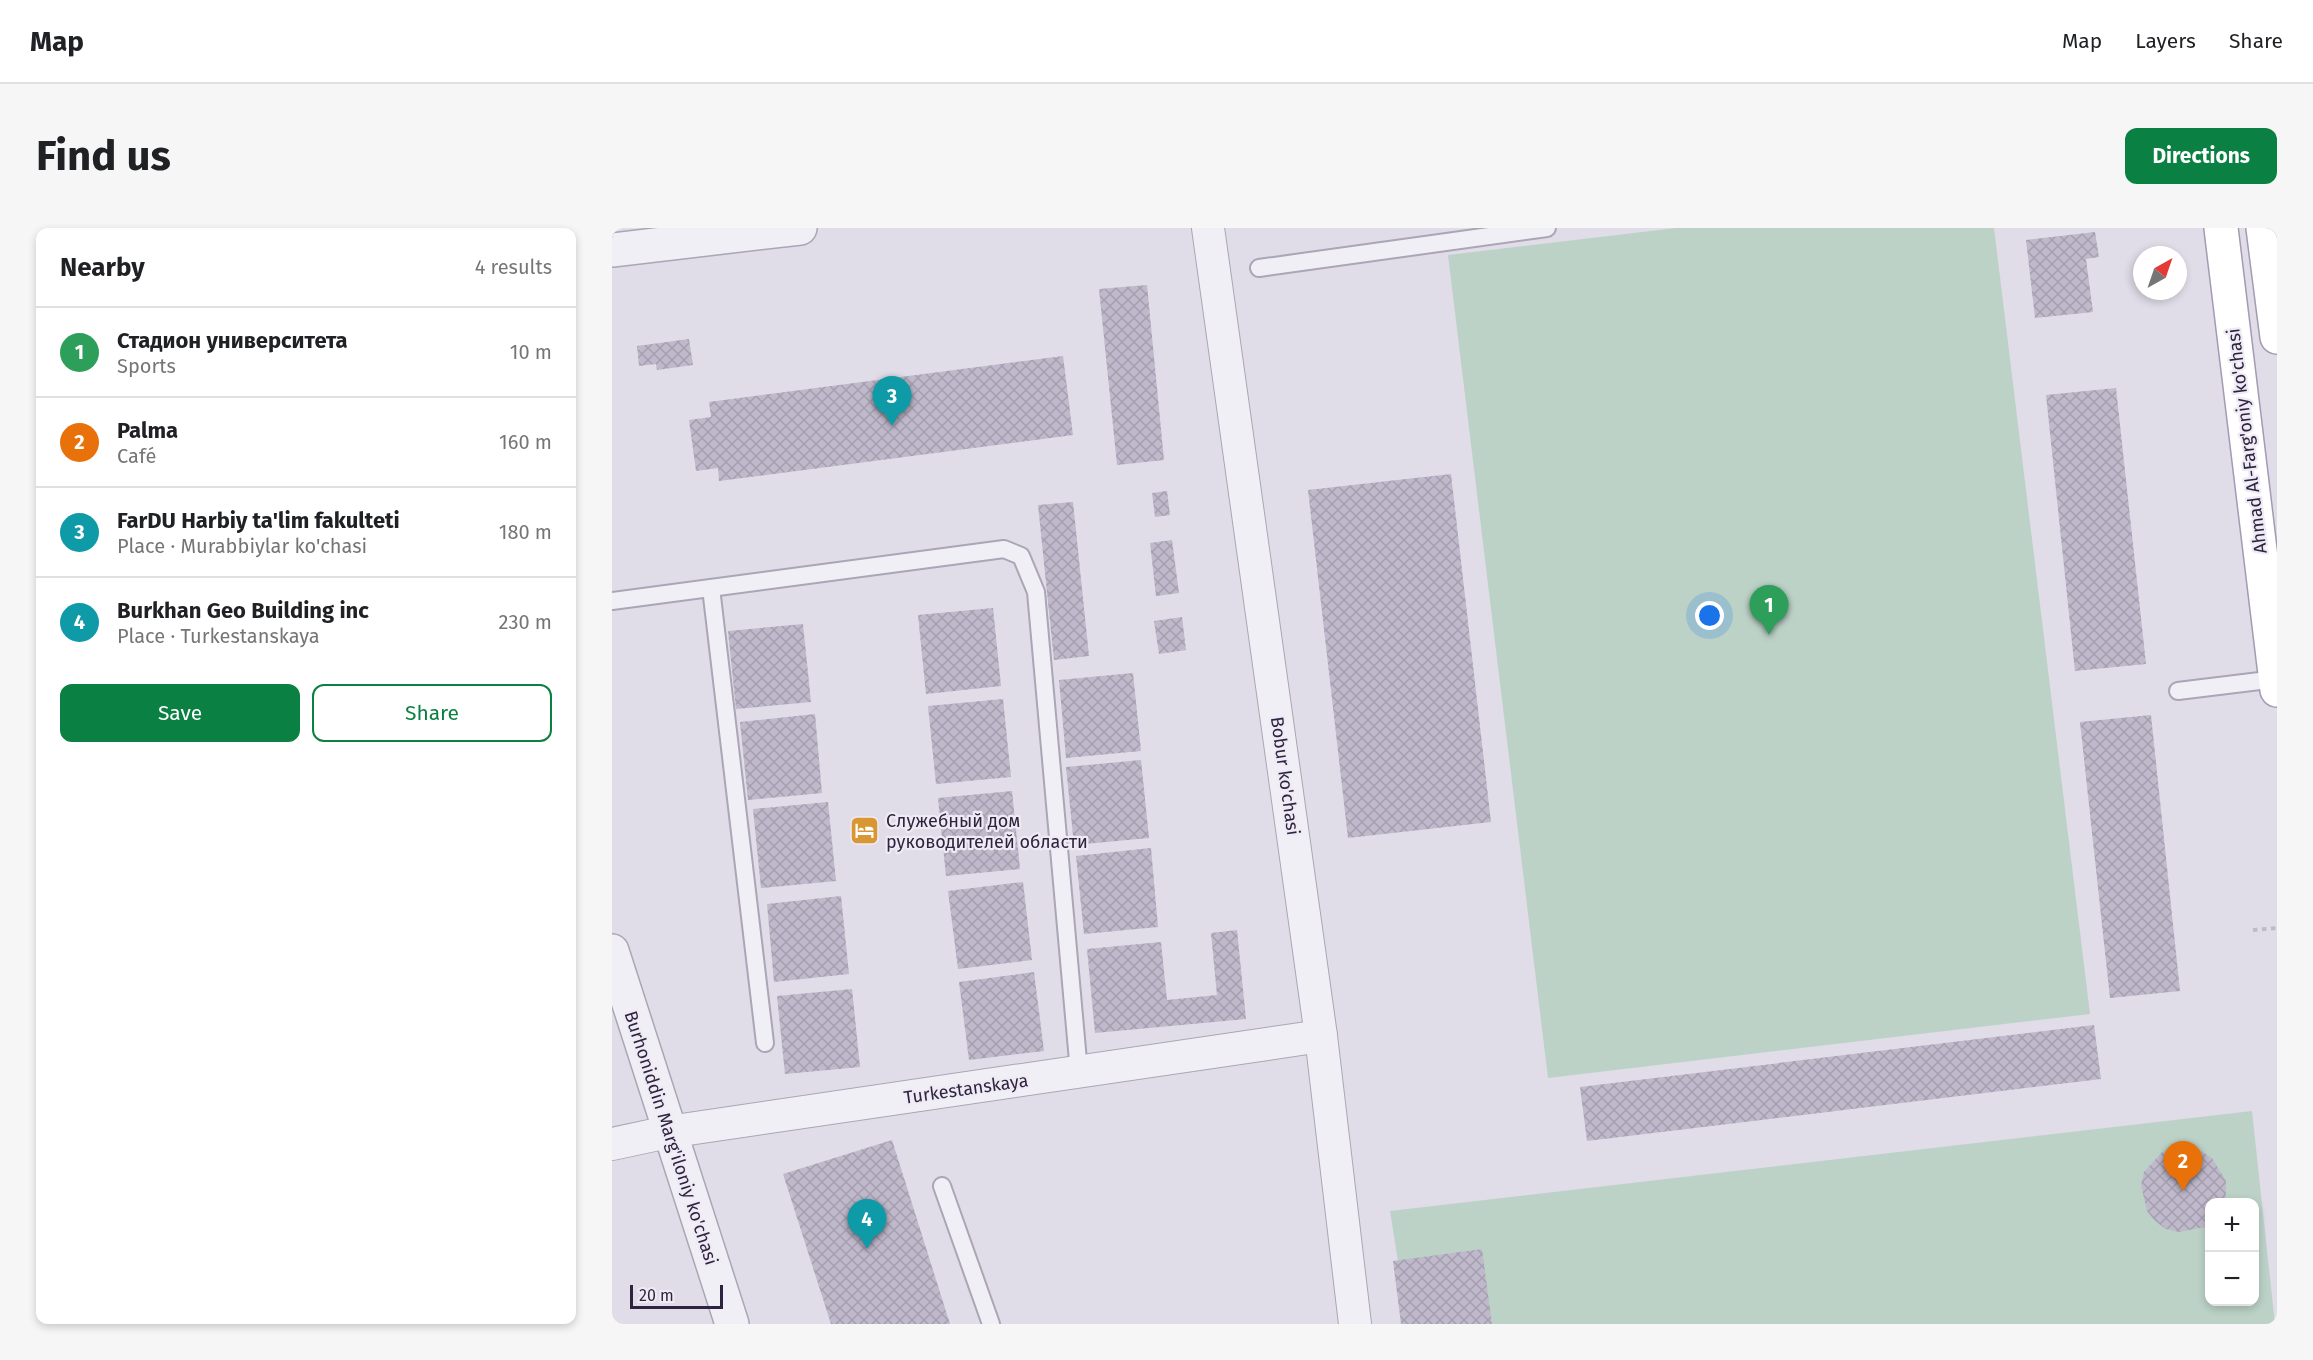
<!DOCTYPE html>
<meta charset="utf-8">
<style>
:root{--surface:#fff;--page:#f6f6f6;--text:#202124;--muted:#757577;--line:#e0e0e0;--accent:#0b8043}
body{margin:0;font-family:"Fira Sans",sans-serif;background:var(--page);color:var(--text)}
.controls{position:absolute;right:18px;bottom:18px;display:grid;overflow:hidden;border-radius:12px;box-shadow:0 3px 9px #0003}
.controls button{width:54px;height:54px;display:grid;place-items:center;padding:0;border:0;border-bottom:2px solid var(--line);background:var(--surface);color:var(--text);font:30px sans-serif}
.compass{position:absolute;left:1521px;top:18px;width:54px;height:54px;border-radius:50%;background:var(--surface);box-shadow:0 3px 9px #0003;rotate:40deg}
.scale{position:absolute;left:18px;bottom:15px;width:93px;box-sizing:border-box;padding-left:6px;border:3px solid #2f243f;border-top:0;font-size:16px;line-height:21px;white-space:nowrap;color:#2f243f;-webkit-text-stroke:4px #eeebf5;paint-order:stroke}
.you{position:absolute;left:1098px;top:388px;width:21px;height:21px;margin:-15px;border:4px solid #fff;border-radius:50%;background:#1a73e8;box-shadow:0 0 0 9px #1a73e833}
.badge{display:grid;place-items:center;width:39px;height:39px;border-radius:50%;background:var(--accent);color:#fff;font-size:20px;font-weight:700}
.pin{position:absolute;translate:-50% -50px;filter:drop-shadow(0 2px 3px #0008)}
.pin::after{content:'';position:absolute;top:32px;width:21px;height:18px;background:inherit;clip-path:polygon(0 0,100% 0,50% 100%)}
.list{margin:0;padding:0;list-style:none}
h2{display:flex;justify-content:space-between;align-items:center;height:78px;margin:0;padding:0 24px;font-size:26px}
h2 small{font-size:20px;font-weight:400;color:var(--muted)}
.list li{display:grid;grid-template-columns:39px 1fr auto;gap:18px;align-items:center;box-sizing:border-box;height:90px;padding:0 24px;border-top:2px solid var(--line)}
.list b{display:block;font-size:22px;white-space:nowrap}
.list p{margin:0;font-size:20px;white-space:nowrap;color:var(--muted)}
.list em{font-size:20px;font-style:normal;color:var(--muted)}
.actions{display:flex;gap:12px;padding:18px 24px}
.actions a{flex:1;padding:14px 0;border:2px solid var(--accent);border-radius:12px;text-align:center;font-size:21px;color:var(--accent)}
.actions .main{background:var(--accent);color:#fff}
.map{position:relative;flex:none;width:1665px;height:1096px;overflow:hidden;border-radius:12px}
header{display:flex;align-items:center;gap:36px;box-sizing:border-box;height:84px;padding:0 30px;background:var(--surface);border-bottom:2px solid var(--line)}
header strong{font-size:28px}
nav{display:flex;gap:33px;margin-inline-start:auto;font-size:21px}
.intro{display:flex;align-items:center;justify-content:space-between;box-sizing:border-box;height:144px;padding:0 36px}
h1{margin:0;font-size:42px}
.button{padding:15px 27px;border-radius:12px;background:var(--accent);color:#fff;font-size:21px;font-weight:700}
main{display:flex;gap:36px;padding:0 36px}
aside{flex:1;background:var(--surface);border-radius:12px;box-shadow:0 3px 9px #0003}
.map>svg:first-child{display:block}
.park{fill:#bcd2c7;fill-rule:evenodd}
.building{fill:url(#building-cross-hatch)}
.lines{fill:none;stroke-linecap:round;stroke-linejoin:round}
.service-casing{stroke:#aba5b5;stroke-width:20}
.minor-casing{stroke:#aba5b5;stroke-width:34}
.tertiary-casing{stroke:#aba5b5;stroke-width:36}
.primary-casing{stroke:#a39ab4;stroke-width:36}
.path{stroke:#bfbac6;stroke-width:4;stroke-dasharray:4.5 4.5;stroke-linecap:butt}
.service{stroke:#f1eff6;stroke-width:16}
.minor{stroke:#f1eff6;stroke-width:32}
.tertiary{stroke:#f1eff6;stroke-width:33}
.primary{stroke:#fff;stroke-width:33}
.labels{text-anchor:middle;stroke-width:4.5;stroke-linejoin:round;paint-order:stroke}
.street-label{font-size:18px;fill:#2f243f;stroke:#eeebf5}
.poi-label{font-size:18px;fill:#2f243f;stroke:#eeebf5;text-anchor:start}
</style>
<header>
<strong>Map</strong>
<nav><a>Map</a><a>Layers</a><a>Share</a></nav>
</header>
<div class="intro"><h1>Find us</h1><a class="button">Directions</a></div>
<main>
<aside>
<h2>Nearby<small>4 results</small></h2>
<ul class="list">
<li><span class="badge" style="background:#2e9e5b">1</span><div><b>Стадион университета</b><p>Sports</p></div><em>10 m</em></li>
<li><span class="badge" style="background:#e8710a">2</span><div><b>Palma</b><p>Café</p></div><em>160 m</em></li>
<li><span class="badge" style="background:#0f9aa8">3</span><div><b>FarDU Harbiy ta'lim fakulteti</b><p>Place · Murabbiylar ko'chasi</p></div><em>180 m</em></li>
<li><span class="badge" style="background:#0f9aa8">4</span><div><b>Burkhan Geo Building inc</b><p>Place · Turkestanskaya</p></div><em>230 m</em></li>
</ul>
<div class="actions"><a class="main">Save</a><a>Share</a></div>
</aside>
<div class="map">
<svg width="1665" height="1096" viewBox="0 0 1665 1096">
<defs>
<pattern id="building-cross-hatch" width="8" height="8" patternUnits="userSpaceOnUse" patternTransform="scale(1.5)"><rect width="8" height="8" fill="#bfb9cb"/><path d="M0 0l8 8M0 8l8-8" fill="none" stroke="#a49faf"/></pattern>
</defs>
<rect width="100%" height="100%" fill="#e0dce8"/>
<g class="park">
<path d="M 1064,0 L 1382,0 L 1478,786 L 936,850 L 836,27 Z"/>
<path d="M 1640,883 L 1663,1096 L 796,1096 L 778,983 ZM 1598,974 L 1642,974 L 1642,1074 L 1598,1074 Z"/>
</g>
<g class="building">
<path d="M 1483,4 L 1487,29 L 1474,31 L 1481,84 L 1423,90 L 1414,12 Z"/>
<path d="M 535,57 L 552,232 L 505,237 L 487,61 Z"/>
<path d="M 77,111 L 81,137 L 45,142 L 44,136 L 27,138 L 25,118 Z"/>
<path d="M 451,128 L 461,207 L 107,253 L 106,240 L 84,243 L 77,192 L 99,189 L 97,174 Z"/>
<path d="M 1504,160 L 1534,436 L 1463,443 L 1434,167 Z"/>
<path d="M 839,246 L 879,594 L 736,610 L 696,262 Z"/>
<path d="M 555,263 L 558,287 L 543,289 L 540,265 Z"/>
<path d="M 461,274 L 477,428 L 442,432 L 426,277 Z"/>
<path d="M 560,312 L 567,365 L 544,368 L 538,315 Z"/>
<path d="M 381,380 L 389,458 L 314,466 L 306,387 Z"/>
<path d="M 570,389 L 574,422 L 547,426 L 542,393 Z"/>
<path d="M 191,396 L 199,474 L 124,481 L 116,403 Z"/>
<path d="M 521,445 L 529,523 L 454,530 L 447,452 Z"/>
<path d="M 391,471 L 399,549 L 324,556 L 316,478 Z"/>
<path d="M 203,486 L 210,565 L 136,572 L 128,494 Z"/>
<path d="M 1539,487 L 1568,763 L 1498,770 L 1468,494 Z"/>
<path d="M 529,532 L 537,610 L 462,617 L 454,539 Z"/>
<path d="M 400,563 L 408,641 L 334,648 L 326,570 Z"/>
<path d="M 216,574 L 224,653 L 149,660 L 141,581 Z"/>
<path d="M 539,620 L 546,699 L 472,706 L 464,628 Z"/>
<path d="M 411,654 L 420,732 L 346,741 L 336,663 Z"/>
<path d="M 229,668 L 237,746 L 162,754 L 155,676 Z"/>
<path d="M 625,702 L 634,791 L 483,805 L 475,721 L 549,714 L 555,772 L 605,767 L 599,705 Z"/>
<path d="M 422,744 L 432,823 L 357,832 L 347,754 Z"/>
<path d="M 240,761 L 248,839 L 173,846 L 165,768 Z"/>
<path d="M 1482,797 L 1489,851 L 975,913 L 968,859 Z"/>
<path d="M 280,912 L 338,1096 L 219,1096 L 171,946 Z"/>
<path d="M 1576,919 L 1589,923 L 1600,930 L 1614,953 L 1614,966 L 1612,974 L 1598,974 L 1598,995 L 1593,999 L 1567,1004 L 1554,1001 L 1543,993 L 1535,983 L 1529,957 L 1532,944 L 1550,924 Z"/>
<path d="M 870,1021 L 880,1096 L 789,1096 L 781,1033 Z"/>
</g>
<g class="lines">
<defs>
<g id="service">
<path d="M 647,40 L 935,0"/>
<path d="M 99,360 L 153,815"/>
<path d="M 0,373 L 392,321 L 409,328 L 424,364 L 467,844"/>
<path d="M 1566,463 L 1664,451"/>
<path d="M 330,958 L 379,1096"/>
</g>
<g id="minor">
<path d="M 596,0 L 709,808 L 743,1096"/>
<path d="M 0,916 L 56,904 L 709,808"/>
</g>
<g id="tertiary">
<path d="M 0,22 L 188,0"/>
<path d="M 0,723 L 120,1096"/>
</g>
<g id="primary">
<path d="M 1609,0 L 1665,462"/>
<path d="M 1651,0 L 1665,109"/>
</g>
</defs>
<use href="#service" class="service-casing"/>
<use href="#minor" class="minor-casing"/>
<use href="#tertiary" class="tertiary-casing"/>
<use href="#primary" class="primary-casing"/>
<path class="path" d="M 1641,702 L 1665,700"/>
<use href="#service" class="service"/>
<use href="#minor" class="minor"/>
<use href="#tertiary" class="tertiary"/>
<use href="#primary" class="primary"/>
</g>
<defs>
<symbol id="hotel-square" viewBox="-11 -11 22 22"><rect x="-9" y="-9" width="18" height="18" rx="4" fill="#d99734" stroke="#eeebf5"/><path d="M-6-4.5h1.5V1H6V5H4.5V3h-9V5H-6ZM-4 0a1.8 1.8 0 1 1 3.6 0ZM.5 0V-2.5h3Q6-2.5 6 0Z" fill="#fff"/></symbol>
</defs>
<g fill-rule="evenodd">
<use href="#hotel-square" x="236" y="586" width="33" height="33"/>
</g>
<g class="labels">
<g class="street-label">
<text transform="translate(1635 213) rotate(-97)" y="6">Ahmad Al-Farg'oniy ko'chasi</text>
<text transform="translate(673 548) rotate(82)" y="6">Bobur ko'chasi</text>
<text transform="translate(354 861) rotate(-8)" y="6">Turkestanskaya</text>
<text transform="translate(59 910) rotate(72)" y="6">Burhoniddin Marg'iloniy ko'chasi</text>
</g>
<g class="poi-label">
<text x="274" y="599">Служебный дом<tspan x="274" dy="21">руководителей области</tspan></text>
</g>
</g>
</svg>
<div class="controls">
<button>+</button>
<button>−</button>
</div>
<svg class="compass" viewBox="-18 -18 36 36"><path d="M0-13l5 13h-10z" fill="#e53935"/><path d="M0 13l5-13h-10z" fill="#757577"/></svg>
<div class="scale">20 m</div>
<div class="you"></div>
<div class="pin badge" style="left:1157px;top:407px;background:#2e9e5b">1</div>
<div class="pin badge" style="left:1571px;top:963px;background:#e8710a">2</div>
<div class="pin badge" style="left:280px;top:198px;background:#0f9aa8">3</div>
<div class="pin badge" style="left:255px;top:1021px;background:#0f9aa8">4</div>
</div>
</main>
